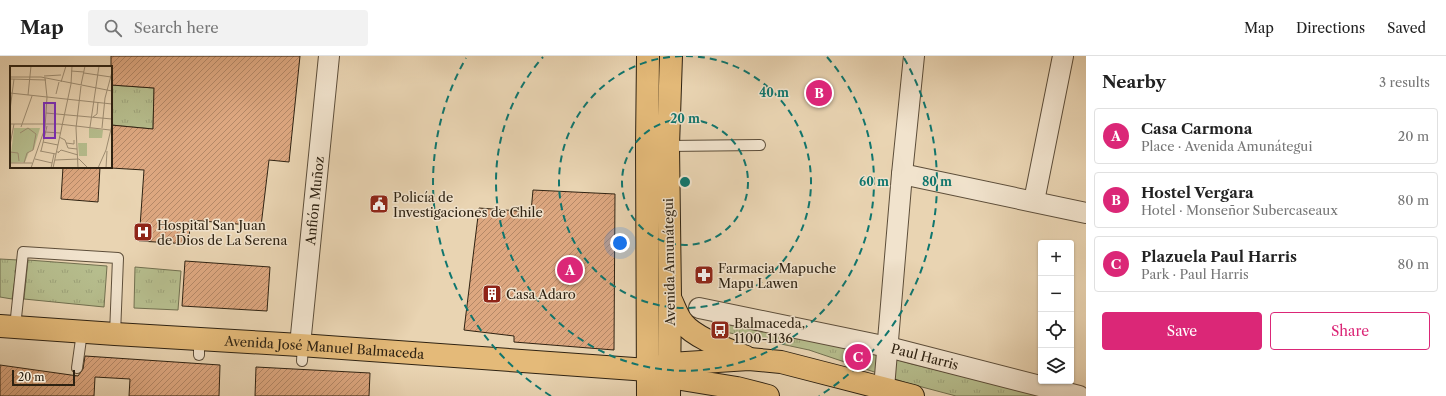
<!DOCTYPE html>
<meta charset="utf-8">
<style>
:root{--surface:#fff;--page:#f2f2f2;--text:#222;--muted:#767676;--line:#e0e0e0;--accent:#db2777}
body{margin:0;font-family:"Libre Caslon Text",serif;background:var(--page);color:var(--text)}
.controls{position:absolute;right:12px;bottom:12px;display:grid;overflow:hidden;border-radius:4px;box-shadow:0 1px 3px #0004}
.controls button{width:36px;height:36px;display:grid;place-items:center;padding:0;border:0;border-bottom:1px solid var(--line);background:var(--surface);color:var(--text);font:20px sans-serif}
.scale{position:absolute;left:12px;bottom:10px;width:63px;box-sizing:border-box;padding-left:4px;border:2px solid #2e2212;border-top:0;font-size:11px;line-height:14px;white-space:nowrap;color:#2e2212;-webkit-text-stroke:3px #f1e3cd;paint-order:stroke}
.you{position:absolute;left:620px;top:187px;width:14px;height:14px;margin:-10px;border:3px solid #fff;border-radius:50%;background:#1a73e8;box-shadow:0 0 0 6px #1a73e833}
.badge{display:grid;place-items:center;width:26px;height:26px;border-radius:50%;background:var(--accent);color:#fff;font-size:13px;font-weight:700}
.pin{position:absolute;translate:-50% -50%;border:2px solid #fff;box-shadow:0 1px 4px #0006}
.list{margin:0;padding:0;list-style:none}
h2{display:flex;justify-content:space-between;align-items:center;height:52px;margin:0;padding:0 16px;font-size:17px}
h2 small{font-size:13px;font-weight:400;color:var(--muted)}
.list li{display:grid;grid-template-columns:26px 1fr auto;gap:12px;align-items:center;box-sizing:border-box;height:56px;margin:0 8px 8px;padding:0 8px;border:1px solid var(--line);border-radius:4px}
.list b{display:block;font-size:15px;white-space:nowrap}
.list p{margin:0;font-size:13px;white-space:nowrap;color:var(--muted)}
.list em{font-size:13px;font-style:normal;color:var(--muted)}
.actions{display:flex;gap:8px;padding:12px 16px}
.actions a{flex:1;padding:9px 0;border:1px solid var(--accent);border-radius:4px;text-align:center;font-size:14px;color:var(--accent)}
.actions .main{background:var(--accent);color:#fff}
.icon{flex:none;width:22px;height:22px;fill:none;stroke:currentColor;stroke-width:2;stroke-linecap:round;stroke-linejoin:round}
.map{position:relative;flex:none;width:1086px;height:340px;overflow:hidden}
header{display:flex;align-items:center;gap:24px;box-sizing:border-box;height:56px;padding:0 20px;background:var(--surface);border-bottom:1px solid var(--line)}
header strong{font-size:19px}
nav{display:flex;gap:22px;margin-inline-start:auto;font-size:14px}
.search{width:280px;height:36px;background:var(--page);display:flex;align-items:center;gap:10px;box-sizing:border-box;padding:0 14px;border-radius:4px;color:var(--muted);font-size:15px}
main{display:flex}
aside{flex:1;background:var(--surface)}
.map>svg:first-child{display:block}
.grass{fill:url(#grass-tufts);stroke:#727050}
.building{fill:url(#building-hatch);stroke:#2e2212}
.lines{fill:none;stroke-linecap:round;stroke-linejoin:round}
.lane-casing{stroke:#5d4e3a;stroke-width:12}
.street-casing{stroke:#5d4e3a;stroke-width:22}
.primary-casing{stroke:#2e2212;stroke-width:24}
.lane{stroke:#f1e3cd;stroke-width:10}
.street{stroke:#f1e3cd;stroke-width:20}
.primary{stroke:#e4ba79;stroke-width:22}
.ring{fill:none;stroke:#0f766e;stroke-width:2;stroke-dasharray:7 5}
.labels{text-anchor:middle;stroke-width:3;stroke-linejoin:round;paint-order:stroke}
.poi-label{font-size:13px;fill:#2e2212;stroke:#f1e3cd;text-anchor:start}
.street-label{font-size:13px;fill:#2e2212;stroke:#f1e3cd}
.inset-road{fill:none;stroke:#9e8d72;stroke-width:1}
.view{fill:#7b2cbf;fill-opacity:0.15;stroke:#7b2cbf;stroke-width:2}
.inset-edge{fill:none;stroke:#2e2212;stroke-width:2}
.centre{fill:#0f766e;stroke:#f1e3cd;stroke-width:2}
.ring-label{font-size:12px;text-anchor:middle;font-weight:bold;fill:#0f766e;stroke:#f1e3cd;stroke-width:3;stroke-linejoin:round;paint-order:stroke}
</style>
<header>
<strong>Map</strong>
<div class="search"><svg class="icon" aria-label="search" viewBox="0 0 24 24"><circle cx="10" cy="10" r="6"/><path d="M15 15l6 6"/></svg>Search here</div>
<nav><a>Map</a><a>Directions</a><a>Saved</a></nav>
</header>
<main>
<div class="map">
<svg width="1086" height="340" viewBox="0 0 1086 340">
<defs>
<pattern id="grass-tufts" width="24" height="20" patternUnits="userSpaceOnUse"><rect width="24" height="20" fill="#b6bd8d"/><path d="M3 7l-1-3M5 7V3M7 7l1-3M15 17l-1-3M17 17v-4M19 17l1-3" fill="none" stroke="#9da279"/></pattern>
<pattern id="building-hatch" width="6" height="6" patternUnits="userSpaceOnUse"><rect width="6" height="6" fill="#dda780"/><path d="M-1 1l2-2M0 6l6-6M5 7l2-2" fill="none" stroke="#b48867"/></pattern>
</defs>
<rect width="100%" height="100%" fill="#e9d4b2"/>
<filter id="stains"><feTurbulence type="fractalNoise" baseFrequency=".005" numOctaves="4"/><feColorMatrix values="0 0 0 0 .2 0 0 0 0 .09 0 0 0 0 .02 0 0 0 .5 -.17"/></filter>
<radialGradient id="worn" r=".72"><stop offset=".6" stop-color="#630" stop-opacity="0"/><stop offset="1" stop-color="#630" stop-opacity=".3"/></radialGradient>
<g class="grass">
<path d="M 111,29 L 154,32 L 153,73 L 111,69 Z"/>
<path d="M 0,203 L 18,204 L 12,243 L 0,241 Z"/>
<path d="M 28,204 L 107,210 L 104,251 L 24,243 Z"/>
<path d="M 135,211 L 181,215 L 178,254 L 134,252 Z"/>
<path d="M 728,256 L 912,308 L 1044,340 L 956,340 L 907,327 L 809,294 L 716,274 L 713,269 L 714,261 Z"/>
</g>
<g class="building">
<path d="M 111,0 L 300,0 L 289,106 L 269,104 L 261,170 L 190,164 L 189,188 L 139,185 L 144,114 L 111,112 L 111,69 L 153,73 L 154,32 L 111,29 Z"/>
<path d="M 63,111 L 100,111 L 98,146 L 61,143 Z"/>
<path d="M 533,134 L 615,138 L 614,294 L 514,286 L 514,280 L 464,274 L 479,152 L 531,156 Z"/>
<path d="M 185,205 L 270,211 L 267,255 L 182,250 Z"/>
<path d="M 85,300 L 220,309 L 219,340 L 129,340 L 130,323 L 95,321 L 94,340 L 0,340 L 0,309 L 78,320 L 83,313 Z"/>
<path d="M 256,311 L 370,317 L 369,340 L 255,340 Z"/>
</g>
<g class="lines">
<defs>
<g id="lane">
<path d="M 668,90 L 760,89"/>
<path d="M 15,271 L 23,196 L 118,202 L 115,278"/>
<path d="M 199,299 L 199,283"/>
<path d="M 302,305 L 303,289"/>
<path d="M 77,312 L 82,276"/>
</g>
<g id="street">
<path d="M 902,118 L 1086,157"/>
<path d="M 1034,145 L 1063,0"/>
<path id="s1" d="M 699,252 L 888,291 L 1079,340"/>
<path id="s2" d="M 300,289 L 329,0"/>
<path d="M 884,332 L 902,118 L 914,0"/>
</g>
<g id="primary">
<path d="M 648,0 L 647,90 L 648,340"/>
<path d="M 671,244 C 675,252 677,260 683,267 C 695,282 727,293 746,301"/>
<path id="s3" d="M 0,270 L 115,278 L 300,289 L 648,314 L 669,321 L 737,332 L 768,340"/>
<path d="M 657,311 L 670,308 L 749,303 L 781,306 L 913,340"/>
<path d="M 669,340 L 670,241 L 668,90 L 671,0"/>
</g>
</defs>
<use href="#lane" class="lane-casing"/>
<use href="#street" class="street-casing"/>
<use href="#primary" class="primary-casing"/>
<use href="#lane" class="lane"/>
<use href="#street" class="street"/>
<use href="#primary" class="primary"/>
</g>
<g class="ring">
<circle cx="685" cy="126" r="63"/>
<path d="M686 0A126 126 0 1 1 684 0"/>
<path d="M827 1A189 189 0 1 1 543 1"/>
<path d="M551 340A252 252 0 0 1 466 2M904 2A252 252 0 0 1 819 340"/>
</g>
<defs>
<symbol id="civic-square" viewBox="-11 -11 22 22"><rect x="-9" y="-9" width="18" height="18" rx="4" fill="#8f2418" stroke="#f1e3cd"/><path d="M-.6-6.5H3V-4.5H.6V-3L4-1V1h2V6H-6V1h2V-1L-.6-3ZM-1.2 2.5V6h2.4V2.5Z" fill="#fff"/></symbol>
<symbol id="hospital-square" viewBox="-11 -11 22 22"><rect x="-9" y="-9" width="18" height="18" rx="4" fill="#8f2418" stroke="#f1e3cd"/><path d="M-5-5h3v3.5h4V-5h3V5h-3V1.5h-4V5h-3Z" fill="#fff"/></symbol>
<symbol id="pharmacy-square" viewBox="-11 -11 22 22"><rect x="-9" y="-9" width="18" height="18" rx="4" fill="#8f2418" stroke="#f1e3cd"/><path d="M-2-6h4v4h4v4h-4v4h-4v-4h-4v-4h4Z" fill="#fff"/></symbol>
<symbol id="building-square" viewBox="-11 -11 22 22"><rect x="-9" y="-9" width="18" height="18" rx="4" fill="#8f2418" stroke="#f1e3cd"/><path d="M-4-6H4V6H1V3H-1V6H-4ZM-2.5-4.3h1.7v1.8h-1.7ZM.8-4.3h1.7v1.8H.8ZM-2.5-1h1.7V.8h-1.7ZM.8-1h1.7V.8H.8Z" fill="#fff"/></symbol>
<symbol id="bus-square" viewBox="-11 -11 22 22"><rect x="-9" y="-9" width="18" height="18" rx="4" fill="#8f2418" stroke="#f1e3cd"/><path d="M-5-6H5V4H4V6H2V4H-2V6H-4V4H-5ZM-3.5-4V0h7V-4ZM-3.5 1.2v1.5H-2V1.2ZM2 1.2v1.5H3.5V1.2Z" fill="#fff"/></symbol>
</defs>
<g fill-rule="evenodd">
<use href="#civic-square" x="368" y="137" width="22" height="22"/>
<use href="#hospital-square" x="132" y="165" width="22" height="22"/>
<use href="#pharmacy-square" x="693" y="208" width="22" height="22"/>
<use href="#building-square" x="481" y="227" width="22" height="22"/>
<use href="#bus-square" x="709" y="263" width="22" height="22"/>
</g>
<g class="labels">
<g class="poi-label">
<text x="393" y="146">Policía de<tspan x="393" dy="15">Investigaciones de Chile</tspan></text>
<text x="157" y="174">Hospital San Juan<tspan x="157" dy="15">de Dios de La Serena</tspan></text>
<text x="718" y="217">Farmacia Mapuche<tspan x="718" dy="15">Mapu Lawen</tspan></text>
<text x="506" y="243">Casa Adaro</text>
<text x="734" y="272">Balmaceda,<tspan x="734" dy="15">1100-1136</tspan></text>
</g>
<g class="street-label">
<text dy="5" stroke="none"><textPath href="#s2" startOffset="145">Anfión Muñoz</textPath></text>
<text transform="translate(669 206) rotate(-91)" y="5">Avenida Amunátegui</text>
<text dy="5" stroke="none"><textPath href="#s3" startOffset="325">Avenida José Manuel Balmaceda</textPath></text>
<text dy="5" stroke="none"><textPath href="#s1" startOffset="231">Paul Harris</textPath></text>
</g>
</g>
<g transform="translate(10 10)">
<rect width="102" height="102" fill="#e9d4b2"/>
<path d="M 79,62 L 93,64 L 92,72 L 79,72 Z" fill="#b6bd8d"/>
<path d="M 4,62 L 30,62 L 24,83 L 19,86 L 15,96 L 0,97 ZM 68,77 L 77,77 L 77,90 L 69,90 Z" fill="#b6bd8d"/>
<path class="inset-road" d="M 61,5 L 74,6M 74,7 L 101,11M 34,10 L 51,9M 0,11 L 31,11 L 102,25M 0,13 L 36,14M 51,16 L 56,0M 61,18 L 62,0M 71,19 L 75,0M 0,27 L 102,38M 46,28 L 49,16M 18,29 L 21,0M 0,44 L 4,13M 36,47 L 102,53M 83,51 L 87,48 L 88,36M 0,58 L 49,58 L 100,64M 11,61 L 22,30M 80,61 L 89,0M 92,62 L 95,32 L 102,6M 35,66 L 50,67M 10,67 L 18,62 L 26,68 L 23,84 L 17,87 L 14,97M 49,71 L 55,74 L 58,82 L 67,83M 33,76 L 48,79M 56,77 L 64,78 L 64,74M 0,79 L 4,58M 30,85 L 46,88M 31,85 L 37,60M 48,85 L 48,87 L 51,84 L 68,89M 0,86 L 8,87 L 9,95M 25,93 L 42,97M 45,94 L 69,93 L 78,102M 0,97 L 22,97M 21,102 L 35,62 L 37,31 L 35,12M 41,102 L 44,88M 43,102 L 61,18M 68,102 L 66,62 L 71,20M 88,102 L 96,84 L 102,59M 96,102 L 97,85"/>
<path class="view" d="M 34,37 L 45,37 L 45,72 L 34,72 Z"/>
<rect width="102" height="102" class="inset-edge"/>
</g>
<circle cx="685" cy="126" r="6" class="centre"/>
<g class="ring-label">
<text x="774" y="41">40 m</text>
<text x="685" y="67">20 m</text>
<text x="874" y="130">60 m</text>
<text x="937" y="130">80 m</text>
</g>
<rect width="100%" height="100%" filter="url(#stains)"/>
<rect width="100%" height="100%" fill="url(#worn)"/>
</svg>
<div class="controls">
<button>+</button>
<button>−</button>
<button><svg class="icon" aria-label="locate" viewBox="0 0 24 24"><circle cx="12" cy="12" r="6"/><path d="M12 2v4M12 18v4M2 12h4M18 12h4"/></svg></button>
<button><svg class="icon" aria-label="layers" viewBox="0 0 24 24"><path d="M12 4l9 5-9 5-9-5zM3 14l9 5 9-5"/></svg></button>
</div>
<div class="scale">20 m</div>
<div class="you"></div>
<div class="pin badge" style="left:570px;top:214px">A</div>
<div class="pin badge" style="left:819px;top:37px">B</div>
<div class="pin badge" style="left:858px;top:301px">C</div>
</div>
<aside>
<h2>Nearby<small>3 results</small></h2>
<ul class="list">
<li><span class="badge">A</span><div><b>Casa Carmona</b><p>Place · Avenida Amunátegui</p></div><em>20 m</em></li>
<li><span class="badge">B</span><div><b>Hostel Vergara</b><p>Hotel · Monseñor Subercaseaux</p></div><em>80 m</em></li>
<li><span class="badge">C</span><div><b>Plazuela Paul Harris</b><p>Park · Paul Harris</p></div><em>80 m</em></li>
</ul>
<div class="actions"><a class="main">Save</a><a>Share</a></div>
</aside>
</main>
